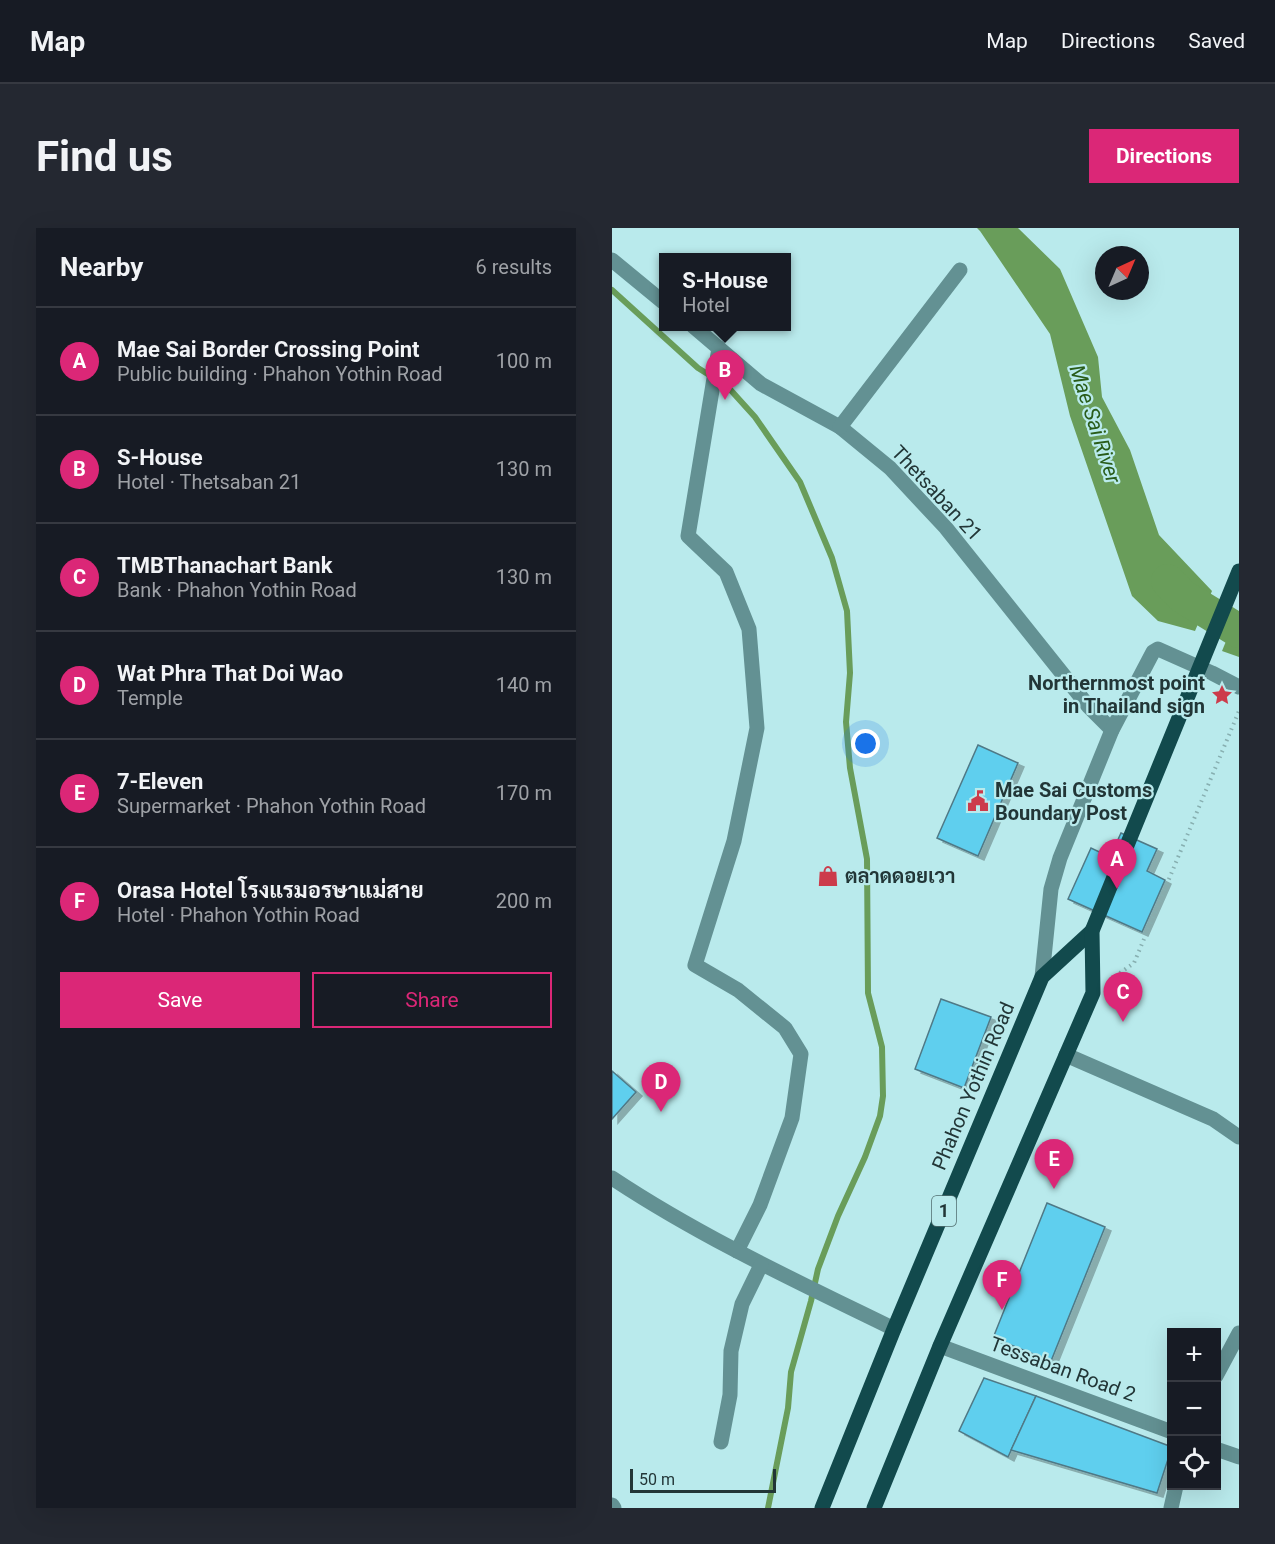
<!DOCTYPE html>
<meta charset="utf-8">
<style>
:root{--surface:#171b24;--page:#242831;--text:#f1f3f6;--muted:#9ea1a6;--line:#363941;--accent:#db2777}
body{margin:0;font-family:Roboto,Sarabun,sans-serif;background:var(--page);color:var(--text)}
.controls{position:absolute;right:18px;bottom:18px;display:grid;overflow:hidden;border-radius:0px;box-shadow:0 6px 24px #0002}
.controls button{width:54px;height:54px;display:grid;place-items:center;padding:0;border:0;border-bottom:2px solid var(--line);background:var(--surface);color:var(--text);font:30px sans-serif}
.compass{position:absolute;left:483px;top:18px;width:54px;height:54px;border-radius:50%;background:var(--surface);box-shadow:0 6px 24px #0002;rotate:44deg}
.scale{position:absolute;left:18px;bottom:15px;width:146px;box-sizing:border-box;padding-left:6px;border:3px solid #223637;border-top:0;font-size:16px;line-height:21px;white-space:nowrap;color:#223637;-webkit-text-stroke:4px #b9eaec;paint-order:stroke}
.you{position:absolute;left:254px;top:516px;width:21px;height:21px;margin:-15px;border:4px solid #fff;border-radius:50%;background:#1a73e8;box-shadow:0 0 0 9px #1a73e833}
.badge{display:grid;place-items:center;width:39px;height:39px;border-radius:50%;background:var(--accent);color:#fff;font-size:20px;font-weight:700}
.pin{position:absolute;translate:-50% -50px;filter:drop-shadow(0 2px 3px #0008)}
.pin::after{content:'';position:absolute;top:32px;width:21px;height:18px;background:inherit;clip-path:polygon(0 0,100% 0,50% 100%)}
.popup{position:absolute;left:47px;top:25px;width:132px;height:78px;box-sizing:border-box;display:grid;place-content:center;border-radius:0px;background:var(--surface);filter:drop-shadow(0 2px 4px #0005);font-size:20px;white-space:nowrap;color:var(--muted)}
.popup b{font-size:22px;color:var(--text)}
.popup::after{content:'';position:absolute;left:50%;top:100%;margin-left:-12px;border:12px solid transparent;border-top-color:var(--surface)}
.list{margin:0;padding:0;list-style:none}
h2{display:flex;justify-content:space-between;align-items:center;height:78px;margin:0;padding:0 24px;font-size:26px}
h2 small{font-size:20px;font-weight:400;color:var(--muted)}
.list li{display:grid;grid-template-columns:39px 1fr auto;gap:18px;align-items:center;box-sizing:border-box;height:108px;padding:0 24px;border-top:2px solid var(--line)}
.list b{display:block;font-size:22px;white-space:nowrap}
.list p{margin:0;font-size:20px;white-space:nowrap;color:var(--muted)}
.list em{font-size:20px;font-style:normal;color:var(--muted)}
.actions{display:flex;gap:12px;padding:18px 24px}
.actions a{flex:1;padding:14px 0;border:2px solid var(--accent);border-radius:0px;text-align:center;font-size:21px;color:var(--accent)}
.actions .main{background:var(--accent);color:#fff}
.icon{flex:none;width:33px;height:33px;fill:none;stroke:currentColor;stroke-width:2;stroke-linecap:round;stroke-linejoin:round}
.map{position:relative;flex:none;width:627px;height:1280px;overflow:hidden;border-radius:0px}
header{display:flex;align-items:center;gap:36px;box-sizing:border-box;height:84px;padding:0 30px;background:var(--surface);border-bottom:2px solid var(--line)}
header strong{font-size:28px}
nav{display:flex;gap:33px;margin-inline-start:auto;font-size:21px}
.intro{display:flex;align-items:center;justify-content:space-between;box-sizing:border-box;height:144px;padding:0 36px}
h1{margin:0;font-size:42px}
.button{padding:15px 27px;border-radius:0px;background:var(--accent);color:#fff;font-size:21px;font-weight:700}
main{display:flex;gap:36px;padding:0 36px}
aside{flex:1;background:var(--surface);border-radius:0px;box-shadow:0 6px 24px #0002}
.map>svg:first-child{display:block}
.water{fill:#699d5a}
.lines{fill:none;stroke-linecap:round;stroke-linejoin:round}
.stream{stroke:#699d5a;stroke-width:6}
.river{stroke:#699d5a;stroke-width:34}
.building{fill:#5fcfee;stroke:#4f7986;stroke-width:1.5;filter:url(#shadow)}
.path{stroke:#87afb0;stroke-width:4;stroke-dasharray:1.5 4.5;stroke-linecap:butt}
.minor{stroke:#639193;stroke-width:15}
.major{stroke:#124a4d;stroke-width:15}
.labels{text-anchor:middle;stroke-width:4.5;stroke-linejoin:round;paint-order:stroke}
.shield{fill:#b9eaec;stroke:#4f6c6d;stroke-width:1.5}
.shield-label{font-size:18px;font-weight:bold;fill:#223637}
.street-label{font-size:20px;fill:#223637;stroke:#b9eaec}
.poi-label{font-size:20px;font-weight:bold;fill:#223637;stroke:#b9eaec;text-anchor:start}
.water-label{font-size:21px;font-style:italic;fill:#295c19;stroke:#b9eaec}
</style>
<header>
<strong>Map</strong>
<nav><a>Map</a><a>Directions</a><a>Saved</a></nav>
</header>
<div class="intro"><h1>Find us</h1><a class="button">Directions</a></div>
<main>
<aside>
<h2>Nearby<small>6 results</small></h2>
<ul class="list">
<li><span class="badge">A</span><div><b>Mae Sai Border Crossing Point</b><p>Public building · Phahon Yothin Road</p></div><em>100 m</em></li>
<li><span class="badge">B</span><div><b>S-House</b><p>Hotel · Thetsaban 21</p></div><em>130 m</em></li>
<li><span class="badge">C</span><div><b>TMBThanachart Bank</b><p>Bank · Phahon Yothin Road</p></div><em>130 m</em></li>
<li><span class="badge">D</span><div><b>Wat Phra That Doi Wao</b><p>Temple</p></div><em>140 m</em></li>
<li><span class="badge">E</span><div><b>7-Eleven</b><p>Supermarket · Phahon Yothin Road</p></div><em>170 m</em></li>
<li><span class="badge">F</span><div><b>Orasa Hotel โรงแรมอรษาแม่สาย</b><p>Hotel · Phahon Yothin Road</p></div><em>200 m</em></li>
</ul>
<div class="actions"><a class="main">Save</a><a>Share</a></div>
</aside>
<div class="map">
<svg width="627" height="1280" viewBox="0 0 627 1280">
<defs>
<filter id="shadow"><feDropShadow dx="6" dy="4" stdDeviation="0" flood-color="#0004"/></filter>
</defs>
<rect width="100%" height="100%" fill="#b9eaec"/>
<g class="water">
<path d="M 365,0 L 406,0 L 448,41 L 486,129 L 490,169 L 518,222 L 547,307 L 600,363 L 583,403 L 546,393 L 520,368 L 458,188 L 438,106 L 368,3 Z"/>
<path d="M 626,384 L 627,385 L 627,429 L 610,423 Z"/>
</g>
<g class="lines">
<path class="stream" d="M 0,62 L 86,140 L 115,158 L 143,189 L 188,254 L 220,330 L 235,383 L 238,445 L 234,494 L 238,540 L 255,631 L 256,765 L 270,819 L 271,868 L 268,888 L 253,929 L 226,988 L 206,1041 L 199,1073 L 179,1144 L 176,1180 L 156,1280"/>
<path class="river" d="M 556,353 L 570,368 L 627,403"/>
</g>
<g class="building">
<path d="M 366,517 L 406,535 L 366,628 L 325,610 Z"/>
<path d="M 509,605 L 545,621 L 535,643 L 553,652 L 530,704 L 456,671 L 479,620 L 498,629 Z"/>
<path d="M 329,771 L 379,789 L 352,860 L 303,841 Z"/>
<path d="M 0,843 L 24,864 L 0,891 Z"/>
<path d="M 435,975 L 493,999 L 439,1133 L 381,1110 Z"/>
<path d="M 372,1150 L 424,1168 L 396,1229 L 347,1203 Z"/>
<path d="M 424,1168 L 560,1219 L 545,1265 L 399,1222 Z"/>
</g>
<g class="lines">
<path class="path" d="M 498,752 L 522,735 L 627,483"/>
<g class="minor">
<path d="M 0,32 L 51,74"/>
<path d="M 81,98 L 149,156 L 228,199 L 278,240 L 334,300 L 477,479 L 500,502"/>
<path d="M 107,120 L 76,308 L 114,344 L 137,401 L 145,500 L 122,613 L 83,737 L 126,762 L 173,800 L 189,826 L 180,890 L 148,977 L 125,1023"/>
<path d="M 228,199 L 348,42"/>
<path d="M 430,749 L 439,661 L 448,630 L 500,502 L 541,424 L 546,421 L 600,445 L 627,459"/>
<path d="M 454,827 L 601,891 L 627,909"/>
<path d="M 0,950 C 89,1009 186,1054 282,1101"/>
<path d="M 328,1118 L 560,1204"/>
<path d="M 604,1148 L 627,1105"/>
<path d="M 109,1214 L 118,1167 L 119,1123 L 130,1076 L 149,1037"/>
<path d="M 604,1221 L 627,1229"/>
<path d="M 0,1277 L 2,1280"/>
<path d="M 559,1280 L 564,1258"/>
</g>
<g class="major">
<path d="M 210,1280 L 282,1101 L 430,749 L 480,703"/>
<path d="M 262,1280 L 328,1118 L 481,765 L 480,703 L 627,343"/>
</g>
</g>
<defs>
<symbol id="sight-bare" viewBox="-9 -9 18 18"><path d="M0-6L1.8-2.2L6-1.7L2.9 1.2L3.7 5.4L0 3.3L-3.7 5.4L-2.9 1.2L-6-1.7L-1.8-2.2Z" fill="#cc3b4b" stroke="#b9eaec" stroke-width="2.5" paint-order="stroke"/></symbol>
<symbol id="civic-bare" viewBox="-9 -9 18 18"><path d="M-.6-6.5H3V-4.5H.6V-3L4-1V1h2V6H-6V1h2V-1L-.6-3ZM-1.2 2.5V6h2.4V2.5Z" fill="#cc3b4b" stroke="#b9eaec" stroke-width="2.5" paint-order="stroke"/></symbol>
<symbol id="shop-bare" viewBox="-9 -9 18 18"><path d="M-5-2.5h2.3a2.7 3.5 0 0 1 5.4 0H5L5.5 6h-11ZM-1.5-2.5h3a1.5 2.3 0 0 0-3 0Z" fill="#cc3b4b" stroke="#b9eaec" stroke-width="2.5" paint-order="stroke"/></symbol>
</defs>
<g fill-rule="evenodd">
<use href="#sight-bare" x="595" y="452" width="30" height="30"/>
<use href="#civic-bare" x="351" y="558" width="30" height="30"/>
<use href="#shop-bare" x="201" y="633" width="30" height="30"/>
</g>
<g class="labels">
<rect class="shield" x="320" y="968" width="24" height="30" rx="4.5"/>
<g class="shield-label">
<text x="332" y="989">1</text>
</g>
<g class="street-label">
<text transform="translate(325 265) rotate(47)" y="7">Thetsaban 21</text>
<text transform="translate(361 858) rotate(-67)" y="7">Phahon Yothin Road</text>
<text transform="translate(451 1141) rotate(20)" y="7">Tessaban Road 2</text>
</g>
<g class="poi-label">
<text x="593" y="462" text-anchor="end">Northernmost point<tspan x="593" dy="23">in Thailand sign</tspan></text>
<text x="383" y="569">Mae Sai Customs<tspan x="383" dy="23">Boundary Post</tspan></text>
<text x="233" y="655">ตลาดดอยเวา</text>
</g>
<g class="water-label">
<text transform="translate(483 196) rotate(72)" y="7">Mae Sai River</text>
</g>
</g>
</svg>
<div class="controls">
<button>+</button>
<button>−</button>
<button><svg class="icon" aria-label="locate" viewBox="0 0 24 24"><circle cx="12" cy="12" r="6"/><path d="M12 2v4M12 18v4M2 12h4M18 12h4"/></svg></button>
</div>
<svg class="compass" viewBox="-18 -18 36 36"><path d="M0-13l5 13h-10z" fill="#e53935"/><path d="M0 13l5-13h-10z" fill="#9ea1a6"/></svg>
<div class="scale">50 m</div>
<div class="you"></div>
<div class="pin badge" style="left:505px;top:661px">A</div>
<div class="pin badge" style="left:113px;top:172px">B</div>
<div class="popup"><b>S-House</b>Hotel</div>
<div class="pin badge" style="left:511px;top:794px">C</div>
<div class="pin badge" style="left:49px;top:884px">D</div>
<div class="pin badge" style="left:442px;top:961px">E</div>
<div class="pin badge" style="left:390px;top:1082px">F</div>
</div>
</main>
